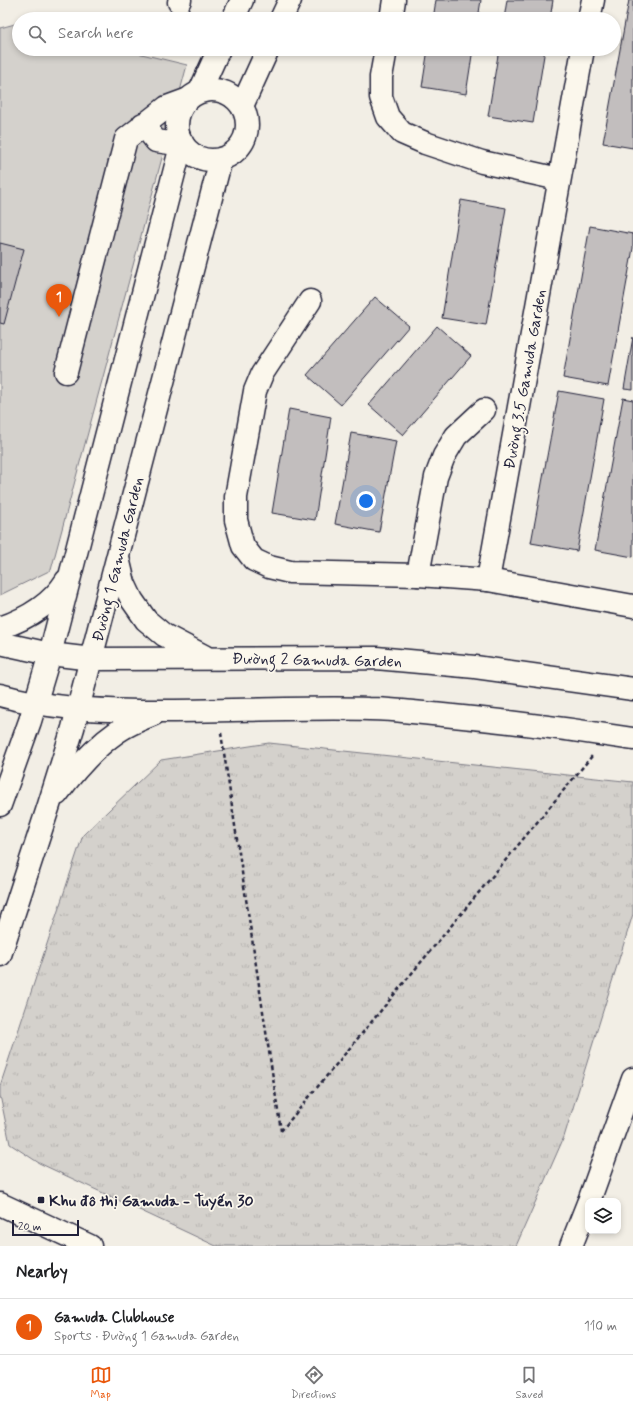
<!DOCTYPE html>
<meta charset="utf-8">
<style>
:root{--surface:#fff;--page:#f6f6f6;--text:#202124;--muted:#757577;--line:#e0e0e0;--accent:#ea580c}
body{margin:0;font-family:Mynerve,sans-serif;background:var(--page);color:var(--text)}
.controls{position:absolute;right:12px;bottom:12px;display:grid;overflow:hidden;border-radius:8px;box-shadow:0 2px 6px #0003}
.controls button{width:36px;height:36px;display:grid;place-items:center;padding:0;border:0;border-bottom:1px solid var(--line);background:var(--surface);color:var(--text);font:20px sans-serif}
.scale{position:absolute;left:12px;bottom:10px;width:67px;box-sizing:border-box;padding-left:4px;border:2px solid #22223b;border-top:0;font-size:11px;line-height:14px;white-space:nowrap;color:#22223b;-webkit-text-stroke:3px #fbf7ec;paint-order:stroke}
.you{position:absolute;left:366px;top:501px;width:14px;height:14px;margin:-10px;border:3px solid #fff;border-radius:50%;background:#1a73e8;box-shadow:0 0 0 6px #1a73e833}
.badge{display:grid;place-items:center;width:26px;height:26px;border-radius:50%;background:var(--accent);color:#fff;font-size:13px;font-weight:700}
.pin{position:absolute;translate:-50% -33px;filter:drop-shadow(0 1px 2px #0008)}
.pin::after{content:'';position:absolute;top:21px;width:14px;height:12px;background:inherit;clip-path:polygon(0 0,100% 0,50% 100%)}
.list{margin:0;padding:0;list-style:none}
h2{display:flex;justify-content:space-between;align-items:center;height:52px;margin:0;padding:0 16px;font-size:17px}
h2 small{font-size:13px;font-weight:400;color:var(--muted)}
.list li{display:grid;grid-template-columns:26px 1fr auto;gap:12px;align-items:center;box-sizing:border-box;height:56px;padding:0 16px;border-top:1px solid var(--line)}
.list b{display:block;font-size:15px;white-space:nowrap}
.list p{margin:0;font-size:13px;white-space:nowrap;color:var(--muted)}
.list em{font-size:13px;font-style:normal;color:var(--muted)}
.icon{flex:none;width:22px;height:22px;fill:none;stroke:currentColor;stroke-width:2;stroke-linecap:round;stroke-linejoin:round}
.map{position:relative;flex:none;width:633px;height:1246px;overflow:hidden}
.search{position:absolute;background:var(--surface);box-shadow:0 2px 6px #0003;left:12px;right:12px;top:12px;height:44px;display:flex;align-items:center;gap:10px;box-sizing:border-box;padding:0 14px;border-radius:22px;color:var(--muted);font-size:15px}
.sheet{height:108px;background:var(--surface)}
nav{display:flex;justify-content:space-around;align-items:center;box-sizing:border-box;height:56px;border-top:1px solid var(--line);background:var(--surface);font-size:11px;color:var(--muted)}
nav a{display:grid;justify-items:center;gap:2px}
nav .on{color:var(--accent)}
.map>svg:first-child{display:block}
.grass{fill:url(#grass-tufts);stroke:#7b7a84}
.pitch{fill:#d4d1cc;stroke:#7b7a84}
.building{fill:#c2bebe;stroke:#22223b}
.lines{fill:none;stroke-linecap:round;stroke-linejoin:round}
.minor-casing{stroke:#22223b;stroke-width:25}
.path{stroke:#22223b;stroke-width:2.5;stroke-dasharray:4 3;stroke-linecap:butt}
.minor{stroke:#fbf7ec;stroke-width:22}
.poi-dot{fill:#22223b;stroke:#fbf7ec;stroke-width:1.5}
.labels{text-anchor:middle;stroke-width:3.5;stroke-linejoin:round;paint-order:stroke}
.street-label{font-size:16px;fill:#22223b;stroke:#fbf7ec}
.poi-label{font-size:16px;font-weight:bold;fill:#22223b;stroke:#fbf7ec;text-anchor:start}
</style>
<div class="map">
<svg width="633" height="1246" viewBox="0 0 633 1246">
<defs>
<pattern id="grass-tufts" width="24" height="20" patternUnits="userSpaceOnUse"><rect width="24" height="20" fill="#d4d1cc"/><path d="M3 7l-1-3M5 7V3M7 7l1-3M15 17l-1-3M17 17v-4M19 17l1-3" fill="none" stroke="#b6b3b0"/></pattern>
</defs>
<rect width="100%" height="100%" fill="#f2eee5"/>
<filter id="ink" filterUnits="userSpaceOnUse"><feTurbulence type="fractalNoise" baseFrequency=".025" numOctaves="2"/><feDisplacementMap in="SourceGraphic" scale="8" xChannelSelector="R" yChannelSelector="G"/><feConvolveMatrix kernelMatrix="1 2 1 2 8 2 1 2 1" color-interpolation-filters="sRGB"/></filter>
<g filter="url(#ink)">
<path class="grass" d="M 269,743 L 633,782 L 633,914 L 564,1137 L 516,1246 L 216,1246 L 39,1163 L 10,1144 L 0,1095 L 0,1086 L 83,835 L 161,760 Z"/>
<path class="pitch" d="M 15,24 L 19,25 L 19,49 L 121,49 L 187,65 L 51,570 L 0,595 L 0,28 Z"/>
<g class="building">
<path d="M 436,0 L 481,0 L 478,19 L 433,19 Z"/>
<path d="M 507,0 L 553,0 L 550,19 L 504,19 Z"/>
<path d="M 629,0 L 633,0 L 633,148 L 603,143 Z"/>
<path d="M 428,49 L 473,49 L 466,94 L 422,87 Z"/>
<path d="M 499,49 L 545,49 L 533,123 L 488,116 Z"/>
<path d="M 461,200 L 506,208 L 486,325 L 442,318 Z"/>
<path d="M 590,226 L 633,234 L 633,248 L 608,386 L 563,378 Z"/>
<path d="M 0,243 L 24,249 L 4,324 L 0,323 Z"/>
<path d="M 375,297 L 409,326 L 341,405 L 307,375 Z"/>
<path d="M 437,326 L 471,356 L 403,435 L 369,405 Z"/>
<path d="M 633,337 L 633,390 L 624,389 Z"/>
<path d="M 559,391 L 604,399 L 577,551 L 531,543 Z"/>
<path d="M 623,398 L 633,400 L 633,557 L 595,550 Z"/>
<path d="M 289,409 L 331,417 L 315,520 L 272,513 Z"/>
<path d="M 351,433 L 396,441 L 379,532 L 335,524 Z"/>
</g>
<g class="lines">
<defs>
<g id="minor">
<path d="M 179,2 L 180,0"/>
<path d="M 233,19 L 242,0"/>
<path d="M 281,19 L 290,0"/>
<path d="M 391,19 L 394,0"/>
<path d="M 589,19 L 593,0"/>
<path d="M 386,49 L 381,77 L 381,97 L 388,117 L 402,133 L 425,143 L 482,162 L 559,179"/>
<circle cx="212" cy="125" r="35"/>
<path d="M 200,91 L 219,49"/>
<path d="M 242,106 L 268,49"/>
<path d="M 143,124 L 156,141 L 170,143 L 179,137"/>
<path d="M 310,301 L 262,374 L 255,391 L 236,497 L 236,520 L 243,546 L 254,560 L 269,567 L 290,572 L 418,575 L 488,580 L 633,606"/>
<path d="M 66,372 L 126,139 L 167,107 L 186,100"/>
<path d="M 118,558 L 124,583 L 132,600 L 146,620 L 164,635 L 204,656"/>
<path d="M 418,575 L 436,477 L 444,456 L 456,436 L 484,410"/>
<path d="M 488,580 L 583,49"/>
<path d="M 0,628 C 26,619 51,605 66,581"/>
<path d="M 0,643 L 50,654 L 92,659 L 376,658 L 475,667 L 633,689"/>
<path d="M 0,695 C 45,708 93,710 139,711 C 216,712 293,707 369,709 C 394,709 418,713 443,715 C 506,721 570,729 633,739"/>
<path d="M 57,794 C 74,771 94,748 117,732 C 128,724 141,719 154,714"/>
<path d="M 0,805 L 30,721 L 50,654 L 182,142"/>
<path d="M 0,955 L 49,805 L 73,728 L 221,159"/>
<path d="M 589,1201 L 633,1079"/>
<path d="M 0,1204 L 90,1246"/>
<path d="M 571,1246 L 588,1203"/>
</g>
</defs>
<use href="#minor" class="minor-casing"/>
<g class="path">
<path d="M 221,733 L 281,1131"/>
<path d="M 281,1131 L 592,756"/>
</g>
<use href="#minor" class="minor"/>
</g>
</g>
<rect class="poi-dot" x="37" y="1196" width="8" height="8" rx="2"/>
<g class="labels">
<g class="street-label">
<text transform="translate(524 379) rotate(-80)" y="6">Đường 3.5 Gamuda Garden</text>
<text transform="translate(117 559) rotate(-76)" y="6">Đường 1 Gamuda Garden</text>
<text transform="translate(317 659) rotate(1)" y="6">Đường 2 Gamuda Garden</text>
</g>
<g class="poi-label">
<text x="49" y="1206">Khu đô thị Gamuda - Tuyến 30</text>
</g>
</g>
</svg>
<div class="controls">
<button><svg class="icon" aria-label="layers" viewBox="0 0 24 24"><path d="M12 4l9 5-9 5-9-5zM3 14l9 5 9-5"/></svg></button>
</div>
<div class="scale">20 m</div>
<div class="you"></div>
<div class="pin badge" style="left:59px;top:317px">1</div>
<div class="search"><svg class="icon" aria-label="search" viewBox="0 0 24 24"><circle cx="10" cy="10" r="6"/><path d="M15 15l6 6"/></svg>Search here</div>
</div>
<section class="sheet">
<h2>Nearby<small></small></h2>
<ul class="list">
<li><span class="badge">1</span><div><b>Gamuda Clubhouse</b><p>Sports · Đường 1 Gamuda Garden</p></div><em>110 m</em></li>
</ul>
</section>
<nav>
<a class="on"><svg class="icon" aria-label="map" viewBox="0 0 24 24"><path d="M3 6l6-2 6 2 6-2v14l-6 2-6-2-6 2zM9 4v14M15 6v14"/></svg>Map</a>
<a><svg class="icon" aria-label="directions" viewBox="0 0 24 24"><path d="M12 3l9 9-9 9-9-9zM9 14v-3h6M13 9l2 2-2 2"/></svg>Directions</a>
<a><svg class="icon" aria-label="saved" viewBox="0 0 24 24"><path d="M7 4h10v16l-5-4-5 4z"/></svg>Saved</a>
</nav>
